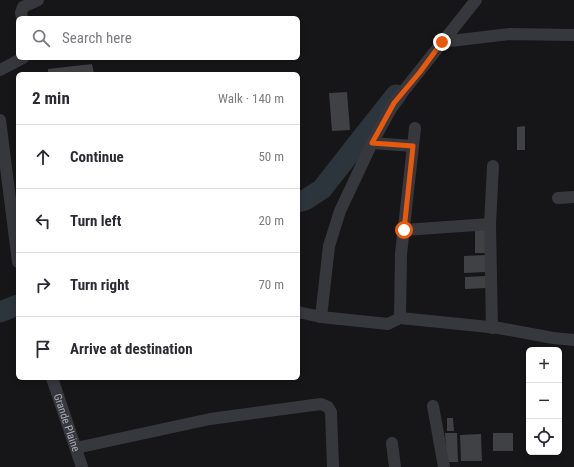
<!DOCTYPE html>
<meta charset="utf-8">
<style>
:root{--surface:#fff;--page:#f2f2f3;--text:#2b2b33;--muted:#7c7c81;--line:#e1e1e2}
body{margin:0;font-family:"Roboto Condensed",sans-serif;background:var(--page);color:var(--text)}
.controls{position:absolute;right:12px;bottom:12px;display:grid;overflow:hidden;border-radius:6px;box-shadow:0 2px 6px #0003}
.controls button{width:36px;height:36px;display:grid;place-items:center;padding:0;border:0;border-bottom:1px solid var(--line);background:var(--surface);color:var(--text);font:20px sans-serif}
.stop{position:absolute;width:12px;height:12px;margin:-9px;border:3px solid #ea580c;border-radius:50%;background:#fff}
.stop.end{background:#ea580c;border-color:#fff;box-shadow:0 1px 4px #0008}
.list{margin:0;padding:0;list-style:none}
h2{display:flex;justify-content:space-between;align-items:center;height:52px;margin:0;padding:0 16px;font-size:17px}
h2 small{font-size:13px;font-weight:400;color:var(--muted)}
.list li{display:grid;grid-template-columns:26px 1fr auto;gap:12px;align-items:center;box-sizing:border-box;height:64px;padding:0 16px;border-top:1px solid var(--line)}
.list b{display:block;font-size:15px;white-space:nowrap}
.list em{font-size:13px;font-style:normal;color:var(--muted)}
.icon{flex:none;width:22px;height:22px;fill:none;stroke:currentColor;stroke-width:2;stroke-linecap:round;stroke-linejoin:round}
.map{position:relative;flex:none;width:574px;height:467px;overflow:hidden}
.search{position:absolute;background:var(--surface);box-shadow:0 2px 6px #0003;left:16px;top:16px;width:284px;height:44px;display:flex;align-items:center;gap:10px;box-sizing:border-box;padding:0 14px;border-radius:6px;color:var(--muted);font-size:15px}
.panel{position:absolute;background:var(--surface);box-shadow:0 2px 6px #0003;left:16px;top:72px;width:284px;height:308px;border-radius:6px}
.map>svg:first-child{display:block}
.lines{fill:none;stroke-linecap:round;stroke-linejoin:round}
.river{stroke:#2c353c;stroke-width:21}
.building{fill:#404145}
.minor{stroke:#37383d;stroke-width:12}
.route{stroke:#ea580c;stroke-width:5}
.labels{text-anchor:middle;stroke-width:3;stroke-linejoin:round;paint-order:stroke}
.street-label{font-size:11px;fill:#a8adb8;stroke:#111113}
</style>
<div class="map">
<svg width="574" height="467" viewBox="0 0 574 467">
<rect width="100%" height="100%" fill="#161618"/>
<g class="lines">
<g class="river">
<path d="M 298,202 L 305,200 L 322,189 L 358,143 L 396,95"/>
<path d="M 0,312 L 18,305"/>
</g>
</g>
<g class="building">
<path d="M 92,64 L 94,74 L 48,74 L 48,69 Z"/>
<path d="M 347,92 L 350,130 L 332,131 L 329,93 Z"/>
<path d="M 525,126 L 525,150 L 517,150 L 517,127 Z"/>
<path d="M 485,228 L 486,253 L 475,253 L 475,229 Z"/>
<path d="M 486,255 L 486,272 L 464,273 L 464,256 Z"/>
<path d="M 486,276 L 486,288 L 465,289 L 465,277 Z"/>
<path d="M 447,418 L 453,418 L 454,431 L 447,431 Z"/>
<path d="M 445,433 L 457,433 L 458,462 L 447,462 Z"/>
<rect x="493" y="433" width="20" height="18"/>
<path d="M 481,434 L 482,461 L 461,461 L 460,435 Z"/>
</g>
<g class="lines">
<g class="minor">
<path d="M 22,18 L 21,13 L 23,7 L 38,0"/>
<path d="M 442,42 L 510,34 L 574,35"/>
<path d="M 0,70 L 23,58"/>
<path d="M 0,120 L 18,262"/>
<path d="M 372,143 L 413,146"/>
<path d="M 558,198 L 574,197"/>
<path d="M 404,230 L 490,224"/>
<path d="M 298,312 L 321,317 L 388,324 L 400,318 L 499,328 L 553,338 L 574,340"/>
<path d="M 321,317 L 329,246 L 340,211 L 372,143 L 394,103 L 476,0"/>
<path d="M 400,318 L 401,254 L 415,128"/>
<path d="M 492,328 L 490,224 L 493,166"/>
<path id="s1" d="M 52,378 L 82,467"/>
<path d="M 433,406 L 444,467"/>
<path d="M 392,443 L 395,467"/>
<path d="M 76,448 L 210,419 L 321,404 L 328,407 L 331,412 L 333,467"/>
</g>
</g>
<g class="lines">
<path class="route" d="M 404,230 L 413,146 L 372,143 L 394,103 L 420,72 L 442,42"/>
</g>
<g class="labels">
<g class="street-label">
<text dy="4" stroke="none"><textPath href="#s1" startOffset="47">Grande Plaine</textPath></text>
</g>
</g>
</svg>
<div class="controls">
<button>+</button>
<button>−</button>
<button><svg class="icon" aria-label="locate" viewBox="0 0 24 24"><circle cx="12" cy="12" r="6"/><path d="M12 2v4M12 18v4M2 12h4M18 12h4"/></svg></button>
</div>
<div class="stop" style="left:404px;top:230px"></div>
<div class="stop end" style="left:442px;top:42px"></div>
<div class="search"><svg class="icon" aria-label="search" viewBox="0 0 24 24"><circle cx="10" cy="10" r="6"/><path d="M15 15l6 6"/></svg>Search here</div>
<section class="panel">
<h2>2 min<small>Walk · 140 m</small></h2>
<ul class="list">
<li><svg class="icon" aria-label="ahead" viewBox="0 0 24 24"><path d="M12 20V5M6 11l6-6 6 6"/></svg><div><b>Continue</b></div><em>50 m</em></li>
<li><svg class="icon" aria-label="left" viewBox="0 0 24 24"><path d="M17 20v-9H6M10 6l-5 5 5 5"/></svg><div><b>Turn left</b></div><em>20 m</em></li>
<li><svg class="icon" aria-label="right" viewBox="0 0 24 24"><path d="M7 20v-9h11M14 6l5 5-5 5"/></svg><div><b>Turn right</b></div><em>70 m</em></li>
<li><svg class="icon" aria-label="arrive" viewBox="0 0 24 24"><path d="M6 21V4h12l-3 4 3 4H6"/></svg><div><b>Arrive at destination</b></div></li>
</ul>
</section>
</div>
